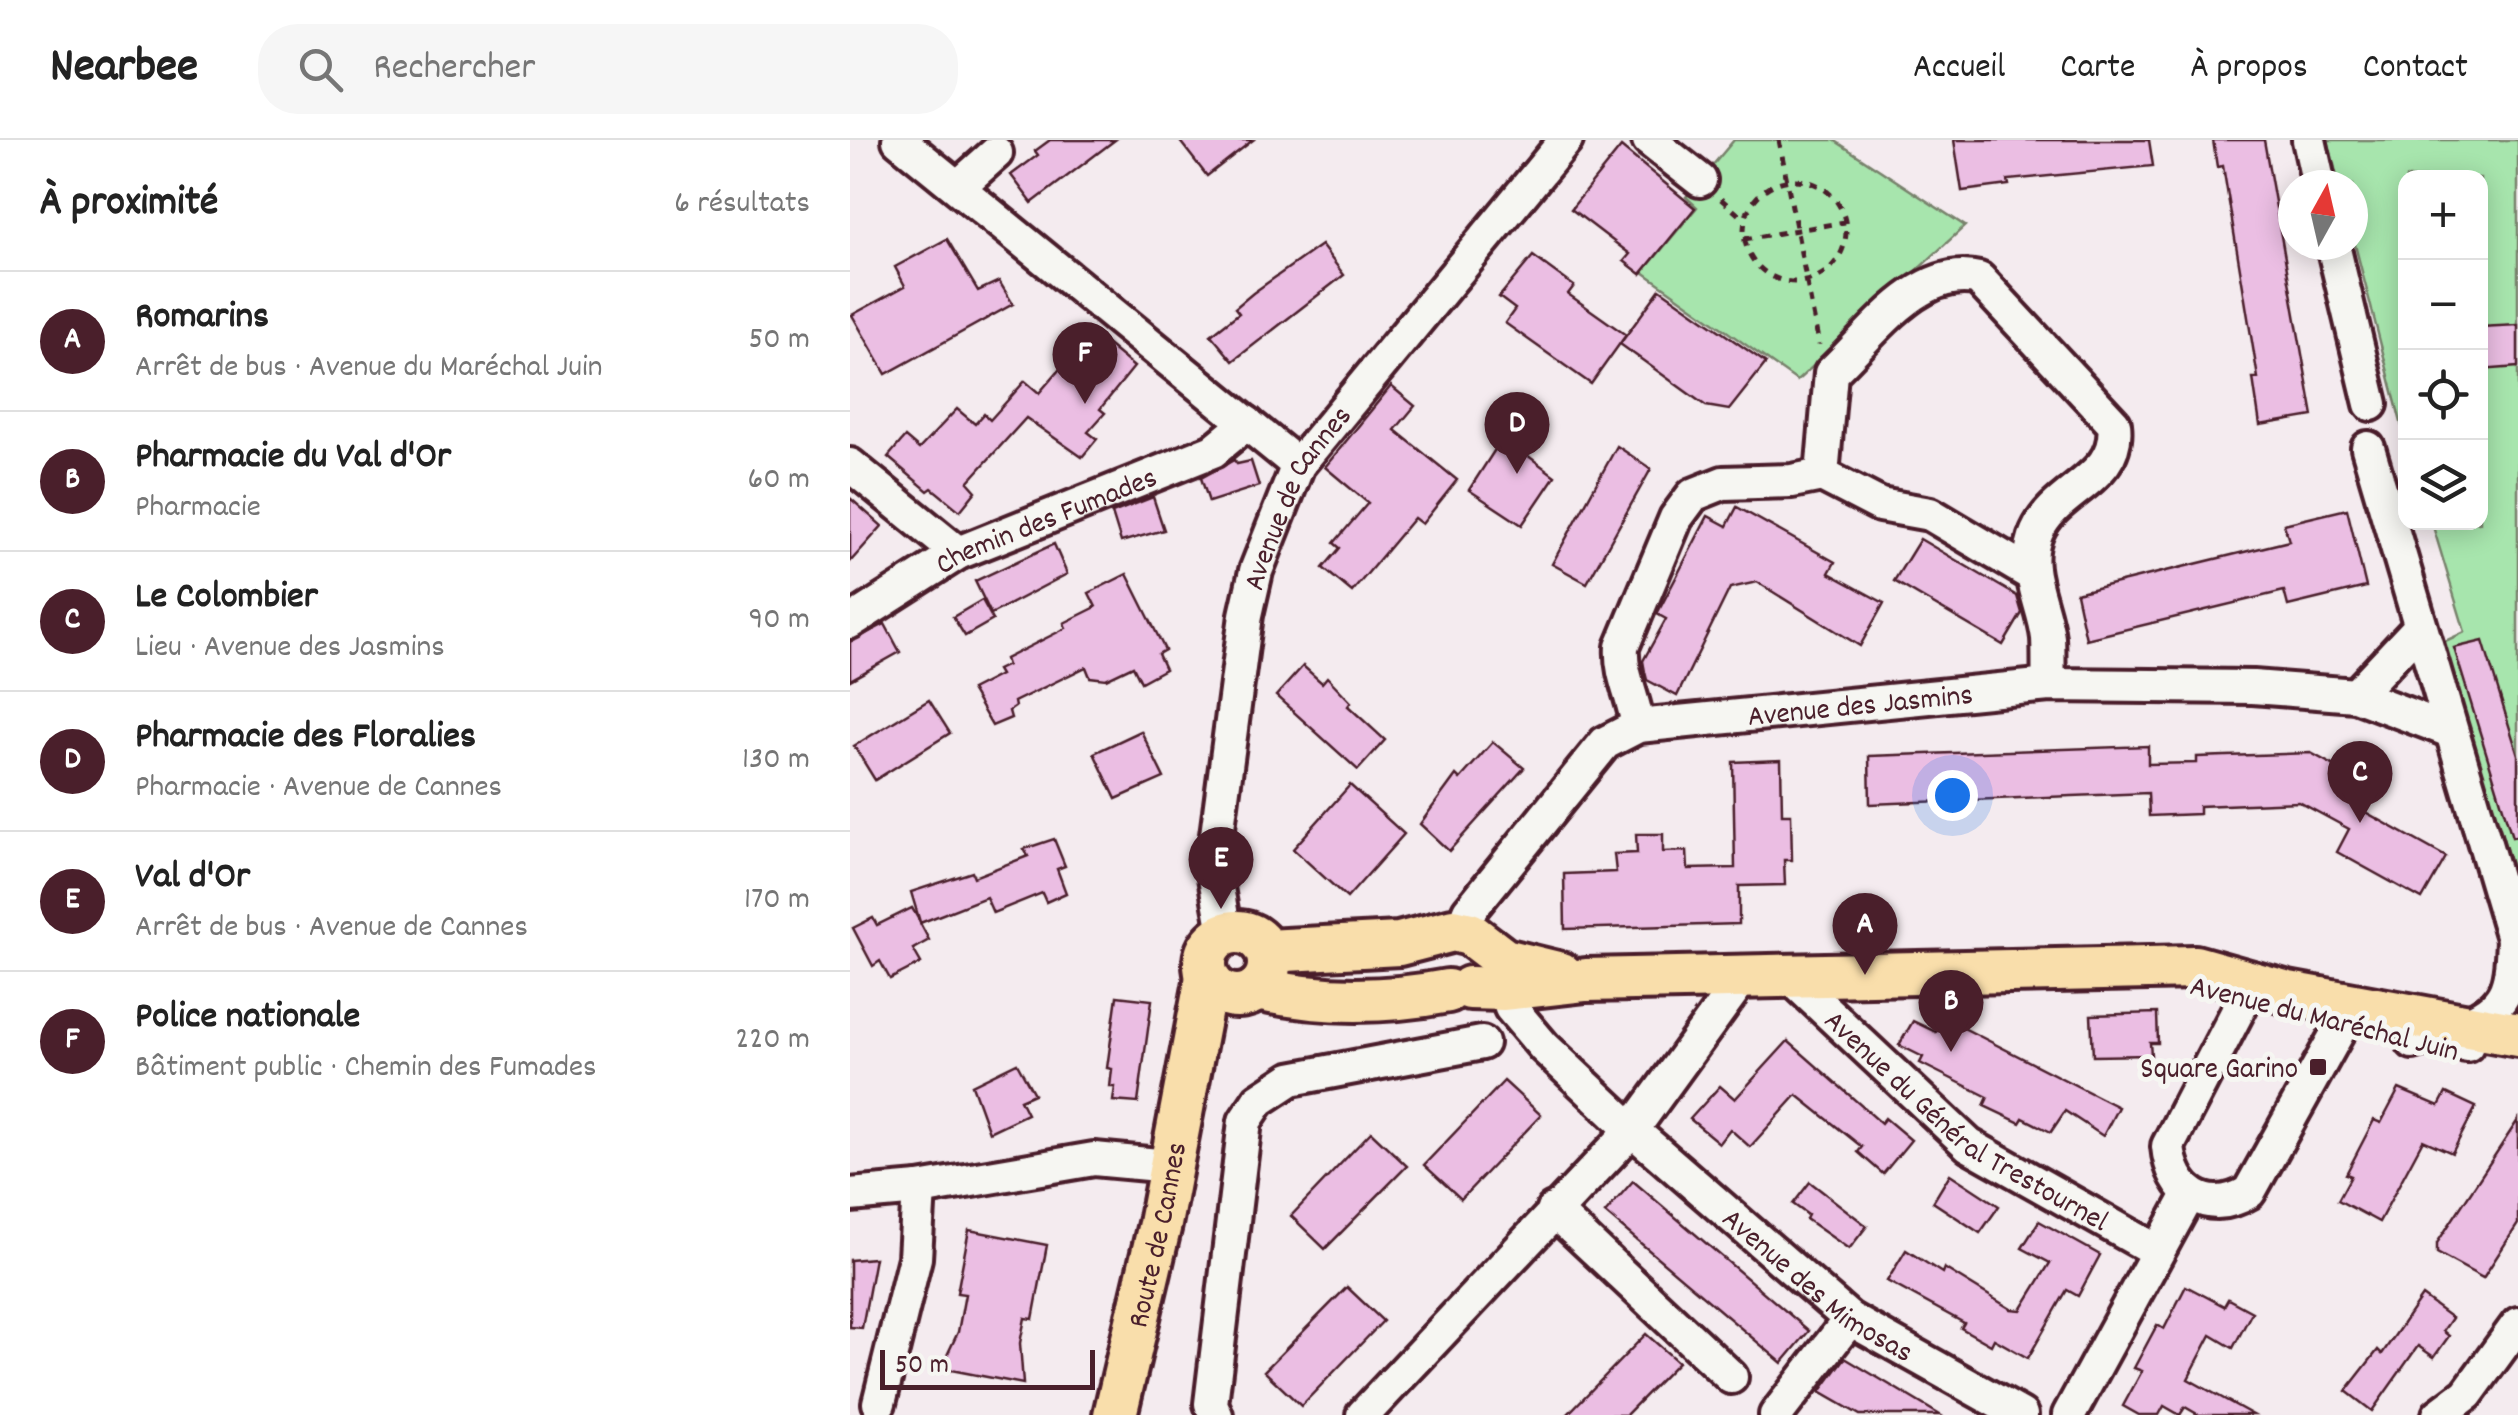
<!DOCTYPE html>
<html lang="fr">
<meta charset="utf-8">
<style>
:root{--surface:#fff;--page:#f6f6f6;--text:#222;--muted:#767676;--line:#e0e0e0;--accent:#4a1f2b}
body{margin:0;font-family:Dekko,sans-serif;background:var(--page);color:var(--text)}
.controls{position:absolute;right:30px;top:30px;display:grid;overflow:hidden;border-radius:20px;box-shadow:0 5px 25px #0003}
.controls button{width:90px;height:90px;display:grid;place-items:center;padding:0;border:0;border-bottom:2px solid var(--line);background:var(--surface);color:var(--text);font:50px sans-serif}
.compass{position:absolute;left:1428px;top:30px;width:90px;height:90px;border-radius:50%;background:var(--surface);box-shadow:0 5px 25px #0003;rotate:8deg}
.scale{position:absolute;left:30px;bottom:25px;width:215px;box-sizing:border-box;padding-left:10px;border:5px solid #4a1f2b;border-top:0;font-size:28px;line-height:35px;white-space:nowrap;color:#4a1f2b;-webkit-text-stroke:8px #f6f6f2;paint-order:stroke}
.you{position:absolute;left:1102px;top:655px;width:35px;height:35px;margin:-25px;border:8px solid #fff;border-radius:50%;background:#1a73e8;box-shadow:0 0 0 15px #1a73e833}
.badge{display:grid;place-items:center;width:65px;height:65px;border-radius:50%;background:var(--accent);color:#fff;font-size:32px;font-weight:700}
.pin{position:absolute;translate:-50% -82px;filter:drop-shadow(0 2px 5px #0008)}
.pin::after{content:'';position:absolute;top:52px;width:35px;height:30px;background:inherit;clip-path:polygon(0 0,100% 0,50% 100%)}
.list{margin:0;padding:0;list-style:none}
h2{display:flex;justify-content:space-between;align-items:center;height:130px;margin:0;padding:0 40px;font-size:42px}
h2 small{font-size:32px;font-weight:400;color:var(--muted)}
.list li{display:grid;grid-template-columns:65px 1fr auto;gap:30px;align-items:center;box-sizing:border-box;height:140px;padding:0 40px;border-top:2px solid var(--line)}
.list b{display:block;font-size:38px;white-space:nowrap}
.list p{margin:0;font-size:32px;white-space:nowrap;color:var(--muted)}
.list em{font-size:32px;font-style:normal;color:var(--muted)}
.icon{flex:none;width:55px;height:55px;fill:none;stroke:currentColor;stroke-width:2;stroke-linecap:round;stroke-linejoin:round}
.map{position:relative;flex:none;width:1668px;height:1275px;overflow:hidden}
header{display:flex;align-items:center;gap:60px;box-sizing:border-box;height:140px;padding:0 50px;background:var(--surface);border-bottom:2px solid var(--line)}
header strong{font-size:48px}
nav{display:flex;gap:55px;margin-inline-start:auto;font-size:35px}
.search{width:700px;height:90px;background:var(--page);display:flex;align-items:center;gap:25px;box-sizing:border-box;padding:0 35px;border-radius:40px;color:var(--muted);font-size:38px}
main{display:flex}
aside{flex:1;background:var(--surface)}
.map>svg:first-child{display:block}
.green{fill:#a7e5ad;stroke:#78826c;stroke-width:2.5}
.building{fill:#ebbee3;stroke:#4a1f2b;stroke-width:2.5}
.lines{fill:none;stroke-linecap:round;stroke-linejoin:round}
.minor-casing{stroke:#4a1f2b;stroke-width:40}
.major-casing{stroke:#4a1f2b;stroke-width:50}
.path{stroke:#4a1f2b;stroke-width:5;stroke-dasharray:8 8;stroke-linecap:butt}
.minor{stroke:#f6f6f2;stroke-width:32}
.major{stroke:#f9deab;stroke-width:42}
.poi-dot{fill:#4a1f2b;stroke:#f6f6f2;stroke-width:4}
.labels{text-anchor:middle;stroke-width:10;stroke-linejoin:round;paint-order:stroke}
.street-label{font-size:30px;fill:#4a1f2b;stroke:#f6f6f2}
.poi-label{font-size:30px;fill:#4a1f2b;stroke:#f6f6f2;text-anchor:end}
</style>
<header>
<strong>Nearbee</strong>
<div class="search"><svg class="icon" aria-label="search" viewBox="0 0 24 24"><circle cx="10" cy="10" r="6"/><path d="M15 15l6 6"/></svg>Rechercher</div>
<nav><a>Accueil</a><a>Carte</a><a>À propos</a><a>Contact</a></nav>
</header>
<main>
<aside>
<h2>À proximité<small>6 résultats</small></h2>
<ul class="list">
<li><span class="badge">A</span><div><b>Romarins</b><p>Arrêt de bus · Avenue du Maréchal Juin</p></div><em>50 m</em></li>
<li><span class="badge">B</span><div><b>Pharmacie du Val d'Or</b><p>Pharmacie</p></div><em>60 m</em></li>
<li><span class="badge">C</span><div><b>Le Colombier</b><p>Lieu · Avenue des Jasmins</p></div><em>90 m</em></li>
<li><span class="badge">D</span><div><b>Pharmacie des Floralies</b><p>Pharmacie · Avenue de Cannes</p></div><em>130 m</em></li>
<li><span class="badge">E</span><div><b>Val d'Or</b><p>Arrêt de bus · Avenue de Cannes</p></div><em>170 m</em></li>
<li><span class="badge">F</span><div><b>Police nationale</b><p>Bâtiment public · Chemin des Fumades</p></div><em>220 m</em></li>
</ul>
</aside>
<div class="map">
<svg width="1668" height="1275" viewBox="0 0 1668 1275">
<rect width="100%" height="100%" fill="#f4ebef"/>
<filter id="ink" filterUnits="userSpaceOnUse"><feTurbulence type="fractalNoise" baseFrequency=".01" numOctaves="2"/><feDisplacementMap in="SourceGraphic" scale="20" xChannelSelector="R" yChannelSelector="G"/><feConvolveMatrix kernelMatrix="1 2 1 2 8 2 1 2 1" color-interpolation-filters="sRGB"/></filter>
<g filter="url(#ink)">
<g class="green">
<path d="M 884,0 L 984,0 L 1115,86 L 947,241 L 793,132 L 847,67 L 836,57 Z"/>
<path d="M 1478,0 L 1668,0 L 1668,748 L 1593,502 L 1615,492 L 1582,383 L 1630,382 L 1630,38 L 1556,38 L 1555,298 L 1503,97 L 1503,45 L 1489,45 Z"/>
</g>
<g class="building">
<path d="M 200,0 L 265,0 L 182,63 L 161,35 L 188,15 L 185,11 Z"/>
<path d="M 329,0 L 403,0 L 357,36 Z"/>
<path d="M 1104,0 L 1299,0 L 1303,26 L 1158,40 L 1159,45 L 1112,51 Z"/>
<path d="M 1363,0 L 1414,0 L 1463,276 L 1410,285 L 1403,238 L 1408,238 L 1373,26 L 1367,27 Z"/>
<path d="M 771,7 L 845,68 L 791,134 L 774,121 L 780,114 L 721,69 Z"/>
<path d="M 97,99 L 128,151 L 149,141 L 163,164 L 36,234 L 2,175 L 55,146 L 45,127 Z"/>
<path d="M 471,105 L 494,135 L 383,221 L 361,195 L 389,173 L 385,168 L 403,153 Z"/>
<path d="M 683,116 L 724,146 L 718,154 L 776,195 L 741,244 L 655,183 L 665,169 L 649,157 Z"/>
<path d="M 810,149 L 916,223 L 879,270 L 856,266 L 770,204 Z"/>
<path d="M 1668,185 L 1668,227 L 1630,230 L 1630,187 Z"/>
<path d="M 242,192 L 284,227 L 250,269 L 255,273 L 238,292 L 247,299 L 232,317 L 176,278 L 118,342 L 126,351 L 110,371 L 82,348 L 78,351 L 38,317 L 55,297 L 69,309 L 107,269 L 125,284 L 134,274 L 140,280 L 175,241 L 189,253 Z"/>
<path d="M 541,246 L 565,266 L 545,290 L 607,340 L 572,384 L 564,378 L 502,452 L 473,428 L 490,408 L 484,403 L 518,363 L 475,327 Z"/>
<path d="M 653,297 L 705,336 L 672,385 L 619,350 Z"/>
<path d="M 767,306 L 801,329 L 737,443 L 702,424 Z"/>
<path d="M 384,320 L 387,324 L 401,321 L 409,346 L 359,362 L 351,338 Z"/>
<path d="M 303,357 L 314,390 L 271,402 L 262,373 Z"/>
<path d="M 0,358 L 32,386 L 0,422 Z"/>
<path d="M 887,367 L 985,422 L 979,433 L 1034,463 L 1010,506 L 907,442 L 880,448 L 827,556 L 797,540 L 795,532 L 793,521 L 816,479 L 807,474 L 858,376 L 877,386 Z"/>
<path d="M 1497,369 L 1516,447 L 1438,466 L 1434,451 L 1236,499 L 1226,453 L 1439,401 L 1434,384 Z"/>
<path d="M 1070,399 L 1167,456 L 1172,473 L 1153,505 L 1044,441 Z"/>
<path d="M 204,404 L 217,434 L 141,474 L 125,441 Z"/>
<path d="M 277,434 L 315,510 L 308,514 L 315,529 L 291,542 L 283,526 L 256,539 L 240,537 L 236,527 L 164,562 L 165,567 L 159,571 L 161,578 L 142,586 L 121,550 L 150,535 L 147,530 L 157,525 L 155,519 L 216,488 L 214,483 L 246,467 L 239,453 Z"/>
<path d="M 132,460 L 143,480 L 115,496 L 103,477 Z"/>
<path d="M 35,484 L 50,512 L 0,540 L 0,502 Z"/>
<path d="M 1633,501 L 1668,615 L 1668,696 L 1662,697 L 1604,508 Z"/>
<path d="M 453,526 L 472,543 L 477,537 L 501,562 L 498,566 L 535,600 L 508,630 L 426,556 Z"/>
<path d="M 79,560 L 100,593 L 25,640 L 4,606 Z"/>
<path d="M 291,591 L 314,638 L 266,659 L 244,613 Z"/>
<path d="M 643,602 L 674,628 L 599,711 L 570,684 L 606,635 L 610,639 Z"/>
<path d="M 1298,606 L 1298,624 L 1347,623 L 1347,617 L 1461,613 L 1523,647 L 1510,669 L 1596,717 L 1572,759 L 1487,712 L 1499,689 L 1449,662 L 1349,666 L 1349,674 L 1299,676 L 1298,653 L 1020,664 L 1019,616 Z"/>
<path d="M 931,620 L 932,674 L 941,674 L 942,720 L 934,720 L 935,745 L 889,746 L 889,784 L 715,789 L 714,734 L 766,732 L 764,714 L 787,713 L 786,694 L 813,694 L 813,712 L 837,711 L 838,729 L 885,728 L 883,622 Z"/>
<path d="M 500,645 L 554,694 L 497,758 L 443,709 Z"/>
<path d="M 204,699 L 215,726 L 207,729 L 216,753 L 196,762 L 192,753 L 143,773 L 136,757 L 70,783 L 79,800 L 63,809 L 71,823 L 40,839 L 30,821 L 23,826 L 3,788 L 23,778 L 27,785 L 62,768 L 70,782 L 61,752 L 122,732 L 124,737 L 178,716 L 174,709 Z"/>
<path d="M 267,856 L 302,860 L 288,963 L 263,961 L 265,947 L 260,947 L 262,929 L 257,928 Z"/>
<path d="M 1307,873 L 1308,903 L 1300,903 L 1301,915 L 1243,916 L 1241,875 Z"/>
<path d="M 1094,878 L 1268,967 L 1253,996 L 1215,971 L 1201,992 L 1173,978 L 1170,983 L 1134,966 L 1138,957 L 1070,923 L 1073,917 L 1049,905 L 1063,881 L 1086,892 Z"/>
<path d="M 938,901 L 1031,983 L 1035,978 L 1061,1000 L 1033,1034 L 1008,1012 L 1012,1007 L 947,955 L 900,1007 L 880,989 L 869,1003 L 840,979 L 870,946 L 885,959 Z"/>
<path d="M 167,923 L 184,954 L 170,960 L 177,974 L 139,992 L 122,945 Z"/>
<path d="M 654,941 L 691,975 L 611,1059 L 574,1025 Z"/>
<path d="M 1549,949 L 1589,966 L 1596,953 L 1626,967 L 1602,1013 L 1573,1000 L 1529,1082 L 1488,1060 L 1501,1036 L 1496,1034 L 1524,980 L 1531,983 Z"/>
<path d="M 1668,980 L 1668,1084 L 1633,1138 L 1587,1113 L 1587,1103 Z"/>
<path d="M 521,992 L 557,1026 L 475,1109 L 441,1076 Z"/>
<path d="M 1100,1034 L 1149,1066 L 1130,1093 L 1083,1062 Z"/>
<path d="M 783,1041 L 959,1191 L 932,1223 L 755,1073 Z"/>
<path d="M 960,1042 L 1017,1086 L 999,1109 L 956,1079 L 958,1075 L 943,1064 Z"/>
<path d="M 1189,1081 L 1250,1115 L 1228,1156 L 1217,1150 L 1178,1218 L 1144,1199 L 1141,1205 L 1111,1188 L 1114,1183 L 1037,1141 L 1056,1110 L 1092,1133 L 1094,1128 L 1161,1169 L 1171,1170 L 1200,1123 L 1172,1108 Z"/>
<path d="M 119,1090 L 197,1105 L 183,1179 L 175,1178 L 170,1203 L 173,1244 L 91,1228 L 108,1192 L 115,1154 L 107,1153 Z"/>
<path d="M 25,1118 L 12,1188 L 0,1187 L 0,1120 Z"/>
<path d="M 1336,1146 L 1374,1166 L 1378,1159 L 1402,1172 L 1383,1208 L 1361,1195 L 1338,1239 L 1403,1275 L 1349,1275 L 1335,1267 L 1330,1275 L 1314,1266 L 1309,1275 L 1289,1275 L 1273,1266 L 1292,1231 L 1284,1228 L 1307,1185 L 1314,1189 Z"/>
<path d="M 497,1147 L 533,1181 L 451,1266 L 414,1231 Z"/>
<path d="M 1572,1156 L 1602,1178 L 1593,1191 L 1599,1196 L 1584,1217 L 1568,1206 L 1522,1271 L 1496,1251 L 1528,1210 L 1532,1214 Z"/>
<path d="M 796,1194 L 828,1222 L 776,1275 L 717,1275 Z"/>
<path d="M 995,1218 L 1090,1275 L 1010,1275 L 970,1252 Z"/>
</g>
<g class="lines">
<defs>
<g id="minor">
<path d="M 49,0 L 448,325"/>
<path d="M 799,0 L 850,40"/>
<path d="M 1459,0 L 1469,45"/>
<path d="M 108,47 L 146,13"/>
<path d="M 1483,105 L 1521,264"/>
<path d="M 1518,308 L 1668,815"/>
<path d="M 0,325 L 108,413"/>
<path d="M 1181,434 L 1080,374 L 1030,365 L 972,335 L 981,233 C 1021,196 1070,124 1129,139 L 1264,284 C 1271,339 1206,348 1187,392 C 1171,427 1194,463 1198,498 C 1199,514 1198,530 1199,545"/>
<path id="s1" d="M 0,482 L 108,413 L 363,311 L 397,283"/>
<path d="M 1506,555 L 1569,488"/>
<path d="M 788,586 C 784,558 770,535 772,507 L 826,378 L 843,355 L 873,343 L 942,341 L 972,335"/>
<path id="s2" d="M 611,791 L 619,771 L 755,603 L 788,586 L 1199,545 L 1403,547 L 1506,555 L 1598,590"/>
<path id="s3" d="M 375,793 L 365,737 L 367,695 L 396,475 L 406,431 L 448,325 L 716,0"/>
<path id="s4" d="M 938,835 L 1119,1005 L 1307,1111"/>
<path d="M 1415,847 L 1395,857 L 1318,1006 C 1322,1052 1357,1077 1399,1052 L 1493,883 L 1473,860"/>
<path id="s5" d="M 654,849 L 661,868 L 694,907 L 782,990 L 1000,1179 L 1171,1275"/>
<path d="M 1609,887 C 1658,867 1661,850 1663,799"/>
<path d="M 1563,902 L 1576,898 L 1617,905"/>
<path d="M 0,1055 L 69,1049 L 244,1019 L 319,1026"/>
<path d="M 703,1070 L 881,1237"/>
<path d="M 29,1263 L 65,1118 L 69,1049"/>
<path d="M 366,1275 L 361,1264 L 395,981 L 409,960 L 441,939 L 632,903"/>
<path d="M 513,1275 L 782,990 L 893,837"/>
<path d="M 926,1275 L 1000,1179"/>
<path d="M 1219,1275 L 1339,1055"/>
<path d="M 1589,1275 L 1617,1254 L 1668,1184"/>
</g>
<g id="major">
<circle cx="387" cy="824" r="32"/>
<path d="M 417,811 L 549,804 L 603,790 L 620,794 L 654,820 L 711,834"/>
<path d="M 620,848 L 654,849 L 736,840 L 1345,827 L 1438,853 L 1668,895"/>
<path d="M 407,849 C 469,863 535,863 598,851"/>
<path id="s6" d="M 265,1275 L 310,1084 L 357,837"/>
</g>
</defs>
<use href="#minor" class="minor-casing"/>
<use href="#major" class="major-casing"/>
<g class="path">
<path d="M 929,0 L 969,205"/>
<circle cx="945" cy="91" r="51"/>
<path d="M 871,59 L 895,80"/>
<path d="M 894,99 L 995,82"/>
</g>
<use href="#minor" class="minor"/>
<use href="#major" class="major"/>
</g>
</g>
<rect class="poi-dot" x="1458" y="917" width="20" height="20" rx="5"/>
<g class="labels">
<g class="street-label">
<text dy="10" stroke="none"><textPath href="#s3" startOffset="450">Avenue de Cannes</textPath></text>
<text dy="10" stroke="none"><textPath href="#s1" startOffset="222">Chemin des Fumades</textPath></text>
<text dy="10" stroke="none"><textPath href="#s2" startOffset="498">Avenue des Jasmins</textPath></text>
<text transform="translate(1475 877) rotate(14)" y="10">Avenue du Maréchal Juin</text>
<text dy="10" stroke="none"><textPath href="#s4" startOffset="232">Avenue du Général Trestournel</textPath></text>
<text dy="10" stroke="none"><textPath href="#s6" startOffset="185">Route de Cannes</textPath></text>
<text dy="10" stroke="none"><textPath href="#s5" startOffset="435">Avenue des Mimosas</textPath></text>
</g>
<g class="poi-label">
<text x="1448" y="937">Square Garino</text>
</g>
</g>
</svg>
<div class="controls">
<button>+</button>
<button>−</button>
<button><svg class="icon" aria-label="locate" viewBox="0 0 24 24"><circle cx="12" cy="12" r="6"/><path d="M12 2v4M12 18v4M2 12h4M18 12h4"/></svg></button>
<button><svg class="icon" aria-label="layers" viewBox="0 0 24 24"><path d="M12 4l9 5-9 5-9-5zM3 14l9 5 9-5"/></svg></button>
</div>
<svg class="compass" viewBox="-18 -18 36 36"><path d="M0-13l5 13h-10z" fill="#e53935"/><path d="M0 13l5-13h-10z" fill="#767676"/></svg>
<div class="scale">50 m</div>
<div class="you"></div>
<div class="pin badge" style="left:1015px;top:835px">A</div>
<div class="pin badge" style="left:1101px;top:912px">B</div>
<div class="pin badge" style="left:1510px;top:683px">C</div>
<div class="pin badge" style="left:667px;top:334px">D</div>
<div class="pin badge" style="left:371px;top:769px">E</div>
<div class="pin badge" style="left:235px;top:264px">F</div>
</div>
</main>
